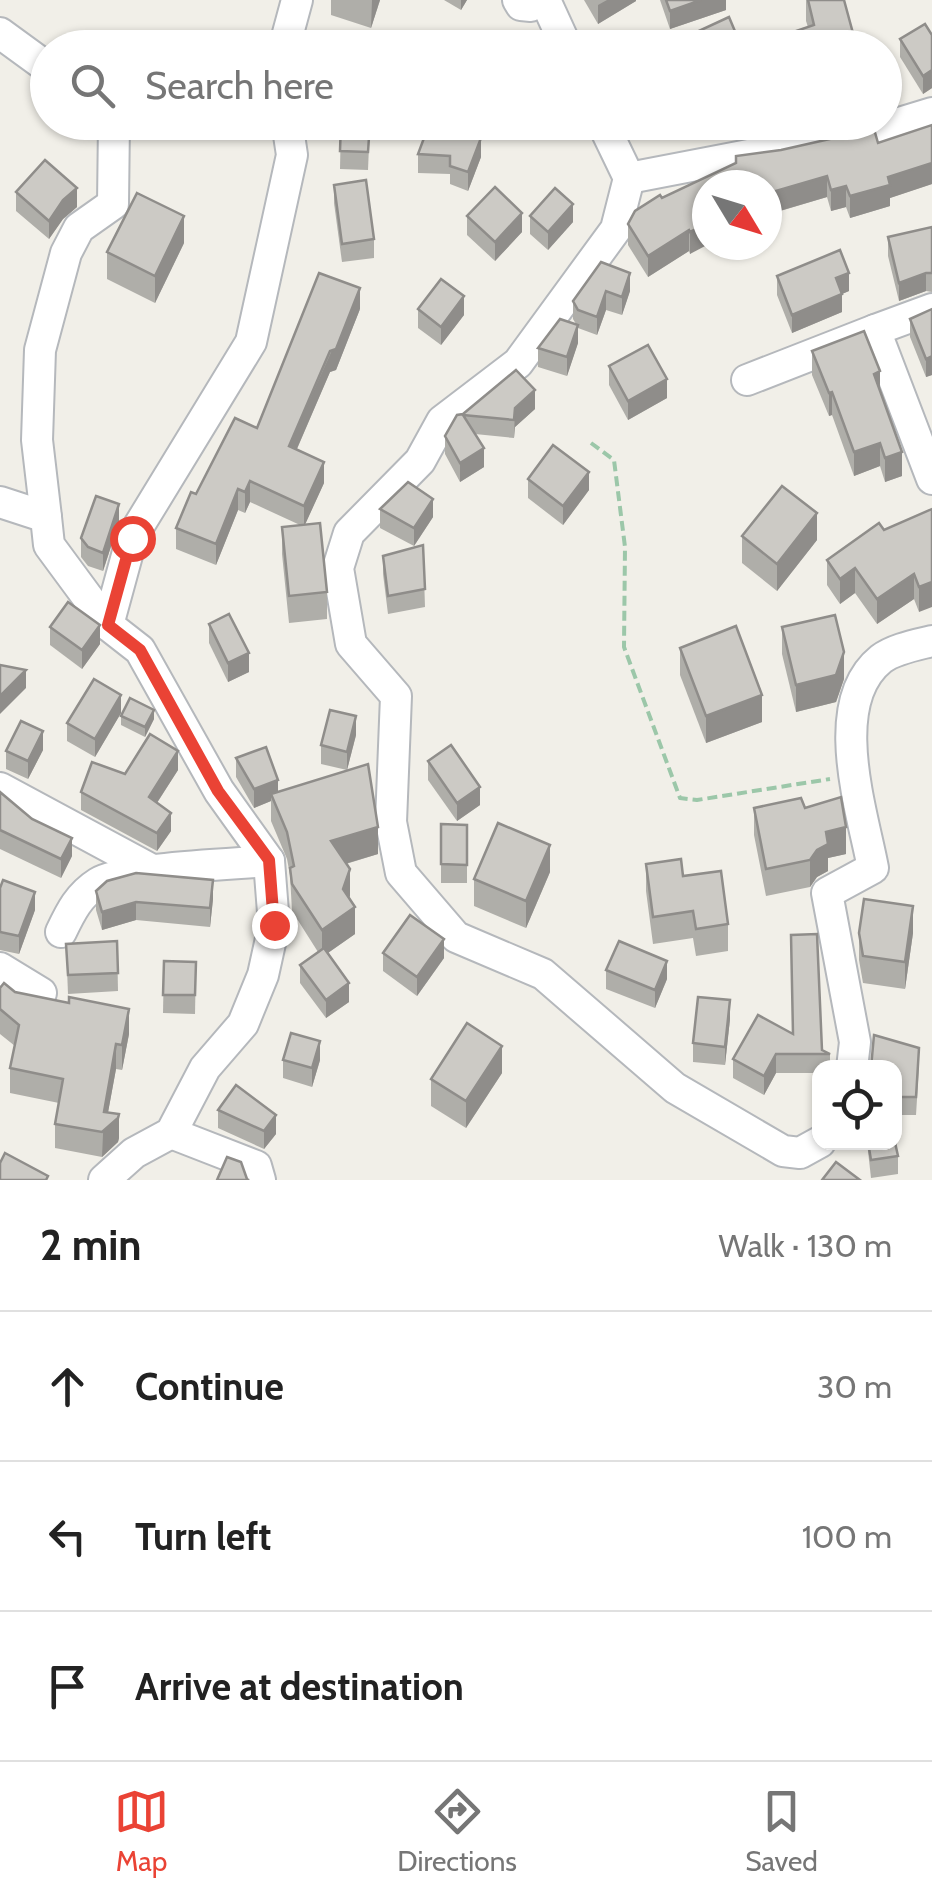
<!DOCTYPE html>
<meta charset="utf-8">
<style>
:root{--surface:#fff;--page:#f2f2f2;--text:#222;--muted:#767676;--line:#e0e0e0;--accent:#ea4335}
body{margin:0;font-family:Cabin,sans-serif;background:var(--page);color:var(--text)}
.controls{position:absolute;right:30px;bottom:30px;display:grid;overflow:hidden;border-radius:20px;box-shadow:0 2px 8px #0004}
.controls button{width:90px;height:90px;display:grid;place-items:center;padding:0;border:0;border-bottom:2px solid var(--line);background:var(--surface);color:var(--text);font:50px sans-serif}
.compass{position:absolute;left:692px;top:170px;width:90px;height:90px;border-radius:50%;background:var(--surface);box-shadow:0 2px 8px #0004;rotate:128deg}
.stop{position:absolute;width:30px;height:30px;margin:-22px;border:8px solid #ea4335;border-radius:50%;background:#fff}
.stop.end{background:#ea4335;border-color:#fff;box-shadow:0 2px 10px #0008}
.list{margin:0;padding:0;list-style:none}
h2{display:flex;justify-content:space-between;align-items:center;height:130px;margin:0;padding:0 40px;font-size:42px}
h2 small{font-size:32px;font-weight:400;color:var(--muted)}
.list li{display:grid;grid-template-columns:65px 1fr auto;gap:30px;align-items:center;box-sizing:border-box;height:150px;padding:0 40px;border-top:2px solid var(--line)}
.list b{display:block;font-size:38px;white-space:nowrap}
.list em{font-size:32px;font-style:normal;color:var(--muted)}
.icon{flex:none;width:55px;height:55px;fill:none;stroke:currentColor;stroke-width:2;stroke-linecap:round;stroke-linejoin:round}
.map{position:relative;flex:none;width:932px;height:1180px;overflow:hidden}
.search{position:absolute;background:var(--surface);box-shadow:0 2px 8px #0004;left:30px;right:30px;top:30px;height:110px;display:flex;align-items:center;gap:25px;box-sizing:border-box;padding:0 35px;border-radius:55px;color:var(--muted);font-size:38px}
.sheet{height:580px;background:var(--surface)}
nav{display:flex;justify-content:space-around;align-items:center;box-sizing:border-box;height:140px;border-top:2px solid var(--line);background:var(--surface);font-size:28px;color:var(--muted)}
nav a{display:grid;justify-items:center;gap:5px}
nav .on{color:var(--accent)}
.map>svg:first-child{display:block}
.lines{fill:none;stroke-linecap:round;stroke-linejoin:round}
.minor-casing{stroke:#b5b8bc;stroke-width:34}
.path{stroke:#9cc7a9;stroke-width:4;stroke-dasharray:10 5;stroke-linecap:butt}
.minor{stroke:#fff;stroke-width:30}
.wall{fill:#afaea9}
.shaded-wall{fill:#8f8d8a}
.building{fill:#cccac5;stroke:#8f8d8a;stroke-width:2.5}
.route{stroke:#ea4335;stroke-width:12}
</style>
<div class="map">
<svg width="932" height="1180" viewBox="0 0 932 1180">
<rect width="100%" height="100%" fill="#f1efe8"/>
<g class="lines">
<defs>
<g id="minor">
<path d="M 518,0 L 521,5 L 531,6 L 541,0"/>
<path d="M 545,0 L 567,48"/>
<path d="M 0,33 L 48,68"/>
<path d="M 284,48 L 297,0"/>
<path d="M 602,122 L 629,178 L 616,229 L 518,363 L 442,421 L 420,461 L 349,533 L 338,568 L 351,644 L 396,696 L 391,822 L 401,873 L 456,937 L 543,974 L 675,1088 L 783,1151 L 800,1153 L 820,1142"/>
<path d="M 629,178 L 873,131 L 932,113"/>
<path d="M 875,330 L 932,309"/>
<path d="M 747,380 L 875,330 L 932,479"/>
<path d="M 0,502 L 46,517 L 49,545 L 108,625 L 140,650 L 219,791 L 269,861 L 274,925 L 263,975 L 243,1024 L 205,1068 L 171,1133 L 134,1153 L 104,1180"/>
<path d="M 46,517 L 37,440 L 40,350 L 66,253 L 79,228 L 113,204 L 114,122"/>
<path d="M 108,625 L 132,537 L 251,342 L 292,155 L 287,122"/>
<path d="M 0,788 L 154,871"/>
<path d="M 61,932 C 71,911 79,895 98,883 C 121,868 236,864 269,861"/>
<path d="M 0,968 L 41,993"/>
<path d="M 852,1068 L 855,1042 L 827,893 L 873,868 C 862,810 826,703 881,659 C 894,649 916,645 932,641"/>
<path d="M 171,1133 L 256,1166 L 260,1180"/>
</g>
</defs>
<use href="#minor" class="minor-casing"/>
<path class="path" d="M 591,443 L 614,460 L 625,547 L 624,647 L 680,798 L 697,800 L 830,779"/>
<use href="#minor" class="minor"/>
</g>
<g class="wall">
<path d="M 331,0 L 380,0 L 371,28 L 331,15 Z"/>
<path d="M 444,0 L 467,0 L 461,10 Z"/>
<path d="M 584,0 L 636,0 L 636,1 L 598,24 Z"/>
<path d="M 660,0 L 726,0 L 726,10 L 670,29 Z"/>
<path d="M 806,0 L 844,0 L 857,48 L 796,48 L 796,31 L 808,27 L 806,21 Z"/>
<path d="M 932,35 L 932,88 L 923,94 L 900,57 L 900,39 Z"/>
<path d="M 341,122 L 370,122 L 368,170 L 340,169 Z"/>
<path d="M 932,125 L 932,184 L 890,198 L 890,206 L 850,218 L 846,207 L 831,211 L 827,197 L 777,212 L 777,227 L 767,227 L 767,185 L 690,254 L 689,251 L 648,277 L 628,245 L 628,224 L 662,198 L 878,143 Z"/>
<path d="M 418,154 L 481,157 L 468,191 L 450,184 L 450,174 L 418,173 Z"/>
<path d="M 334,185 L 374,239 L 374,258 L 342,262 L 334,203 Z"/>
<path d="M 16,192 L 77,207 L 63,219 L 49,239 L 16,211 Z"/>
<path d="M 467,216 L 522,232 L 495,261 L 467,235 Z"/>
<path d="M 530,216 L 573,222 L 548,250 L 530,234 Z"/>
<path d="M 932,227 L 932,292 L 926,291 L 899,301 L 888,256 L 888,237 Z"/>
<path d="M 184,243 L 155,303 L 107,279 L 107,252 Z"/>
<path d="M 601,262 L 630,291 L 622,315 L 606,310 L 597,335 L 578,328 L 578,343 L 567,376 L 538,367 L 538,348 L 576,324 L 573,319 L 573,301 Z"/>
<path d="M 777,276 L 849,291 L 842,294 L 842,312 L 792,333 L 777,295 Z"/>
<path d="M 360,309 L 336,370 L 330,372 L 297,449 L 324,483 L 305,524 L 327,592 L 327,619 L 289,623 L 282,554 L 282,527 L 300,525 L 250,502 L 245,513 L 238,510 L 216,565 L 176,549 L 176,528 L 196,494 L 257,428 Z"/>
<path d="M 418,309 L 464,315 L 441,345 L 418,328 Z"/>
<path d="M 932,309 L 932,375 L 926,377 L 910,337 L 910,319 Z"/>
<path d="M 812,351 L 880,390 L 902,476 L 885,482 L 880,466 L 854,476 L 832,415 L 829,416 L 812,375 Z"/>
<path d="M 609,366 L 667,398 L 628,420 L 609,385 Z"/>
<path d="M 535,409 L 515,427 L 514,438 L 475,434 L 484,467 L 460,482 L 445,454 L 445,436 L 457,415 Z"/>
<path d="M 528,479 L 589,490 L 563,525 L 528,498 Z"/>
<path d="M 380,509 L 433,517 L 414,546 L 380,528 Z"/>
<path d="M 932,509 L 919,612 L 914,599 L 877,624 L 855,593 L 840,604 L 827,585 L 827,560 L 884,530 Z"/>
<path d="M 119,522 L 103,571 L 88,566 L 81,557 L 81,538 Z"/>
<path d="M 742,536 L 817,540 L 777,591 L 742,563 Z"/>
<path d="M 423,545 L 425,607 L 388,614 L 383,574 L 383,556 Z"/>
<path d="M 209,624 L 249,672 L 228,682 L 209,643 Z"/>
<path d="M 50,627 L 100,644 L 82,669 L 50,645 Z"/>
<path d="M 782,627 L 844,679 L 836,702 L 796,712 L 782,654 Z"/>
<path d="M 680,648 L 762,722 L 706,743 L 680,675 Z"/>
<path d="M 121,713 L 95,757 L 67,741 L 67,723 Z"/>
<path d="M 121,716 L 154,719 L 145,737 L 121,725 Z"/>
<path d="M 356,735 L 347,770 L 321,764 L 321,745 Z"/>
<path d="M 43,750 L 28,779 L 6,769 L 6,751 Z"/>
<path d="M 236,758 L 278,791 L 378,854 L 346,864 L 349,898 L 355,934 L 328,953 L 349,1002 L 326,1018 L 300,983 L 300,965 L 318,952 L 292,911 L 290,875 L 287,859 L 271,821 L 271,801 L 254,808 L 236,777 Z"/>
<path d="M 428,761 L 480,805 L 457,821 L 428,780 Z"/>
<path d="M 178,770 L 157,803 L 171,831 L 157,851 L 81,810 L 81,792 L 125,774 Z"/>
<path d="M 0,792 L 32,819 L 72,856 L 61,878 L 0,849 Z"/>
<path d="M 754,808 L 805,808 L 846,854 L 828,858 L 828,871 L 817,877 L 810,887 L 766,896 L 754,835 Z"/>
<path d="M 441,824 L 467,825 L 467,883 L 441,883 Z"/>
<path d="M 646,864 L 683,876 L 728,924 L 728,951 L 696,956 L 693,938 L 653,944 L 646,891 Z"/>
<path d="M 550,872 L 526,928 L 474,906 L 474,879 Z"/>
<path d="M 0,888 L 35,910 L 19,954 L 0,950 Z"/>
<path d="M 96,891 L 213,899 L 210,927 L 136,920 L 102,930 L 96,910 Z"/>
<path d="M 859,933 L 913,933 L 905,989 L 863,983 L 859,960 Z"/>
<path d="M 117,941 L 118,991 L 68,994 L 66,944 Z"/>
<path d="M 383,953 L 444,958 L 417,996 L 383,971 Z"/>
<path d="M 164,961 L 196,962 L 195,1014 L 163,1013 Z"/>
<path d="M 606,970 L 667,979 L 655,1008 L 606,989 Z"/>
<path d="M 0,988 L 129,1034 L 122,1070 L 116,1069 L 108,1112 L 119,1138 L 118,1142 L 102,1157 L 55,1148 L 55,1124 L 59,1103 L 10,1093 L 10,1068 L 15,1046 L 0,1034 Z"/>
<path d="M 730,1019 L 725,1065 L 693,1062 L 693,1043 Z"/>
<path d="M 822,1050 L 830,1054 L 830,1068 L 820,1068 L 820,1073 L 776,1073 L 764,1095 L 733,1078 L 733,1059 Z"/>
<path d="M 283,1060 L 320,1060 L 312,1087 L 283,1078 Z"/>
<path d="M 919,1066 L 916,1115 L 894,1115 L 894,1068 Z"/>
<path d="M 502,1073 L 466,1128 L 431,1106 L 431,1079 Z"/>
<path d="M 218,1110 L 276,1134 L 264,1149 L 218,1128 Z"/>
<path d="M 867,1142 L 894,1142 L 898,1156 L 898,1174 L 871,1178 Z"/>
</g>
<g class="shaded-wall">
<path d="M 372,0 L 380,0 L 371,28 Z"/>
<path d="M 461,0 L 467,0 L 461,10 Z"/>
<path d="M 607,0 L 636,0 L 636,1 L 598,24 L 598,5 Z"/>
<path d="M 701,0 L 726,0 L 726,10 L 670,29 L 670,11 Z"/>
<path d="M 932,70 L 932,88 L 923,94 L 923,76 Z"/>
<path d="M 481,138 L 481,157 L 468,191 L 468,172 Z"/>
<path d="M 932,163 L 932,184 L 890,198 L 890,206 L 850,218 L 850,196 L 888,177 Z"/>
<path d="M 827,176 L 827,197 L 776,212 L 776,191 Z"/>
<path d="M 846,186 L 846,207 L 831,211 L 831,190 Z"/>
<path d="M 77,188 L 77,207 L 63,219 L 49,239 L 49,221 L 63,200 Z"/>
<path d="M 573,204 L 573,222 L 548,250 L 548,232 Z"/>
<path d="M 522,213 L 522,232 L 495,261 L 495,242 Z"/>
<path d="M 184,216 L 184,243 L 155,303 L 155,276 Z"/>
<path d="M 707,224 L 707,245 L 690,254 L 690,232 Z"/>
<path d="M 689,230 L 689,251 L 648,277 L 648,256 Z"/>
<path d="M 630,273 L 630,291 L 622,315 L 622,297 Z"/>
<path d="M 849,273 L 849,291 L 842,294 L 842,312 L 792,333 L 792,315 L 836,278 Z"/>
<path d="M 926,273 L 926,291 L 899,301 L 899,283 Z"/>
<path d="M 360,288 L 360,309 L 336,370 L 330,372 L 289,467 L 289,446 Z"/>
<path d="M 606,291 L 606,310 L 597,335 L 597,317 Z"/>
<path d="M 464,296 L 464,315 L 441,345 L 441,327 Z"/>
<path d="M 578,325 L 578,343 L 567,376 L 567,357 Z"/>
<path d="M 932,356 L 932,375 L 926,377 L 926,359 Z"/>
<path d="M 880,371 L 880,395 L 874,374 Z"/>
<path d="M 667,379 L 667,398 L 628,420 L 628,401 Z"/>
<path d="M 535,390 L 535,409 L 515,427 L 514,438 L 515,408 Z"/>
<path d="M 832,392 L 832,415 L 829,416 L 829,393 Z"/>
<path d="M 880,443 L 880,466 L 854,476 L 854,452 Z"/>
<path d="M 484,448 L 484,467 L 460,482 L 460,463 Z"/>
<path d="M 902,452 L 902,476 L 885,482 L 885,458 Z"/>
<path d="M 324,462 L 324,483 L 304,527 L 304,506 Z"/>
<path d="M 589,472 L 589,490 L 563,525 L 563,506 Z"/>
<path d="M 250,481 L 250,502 L 245,513 L 245,492 Z"/>
<path d="M 238,489 L 238,510 L 216,565 L 216,544 Z"/>
<path d="M 433,499 L 433,517 L 414,546 L 414,528 Z"/>
<path d="M 119,504 L 119,522 L 103,571 L 103,553 Z"/>
<path d="M 817,513 L 817,540 L 777,591 L 777,564 Z"/>
<path d="M 855,568 L 855,593 L 840,604 L 840,579 Z"/>
<path d="M 914,574 L 914,599 L 877,624 L 877,599 Z"/>
<path d="M 932,582 L 932,607 L 919,612 L 919,587 Z"/>
<path d="M 100,625 L 100,644 L 82,669 L 82,650 Z"/>
<path d="M 844,652 L 844,679 L 836,702 L 796,712 L 796,685 Z"/>
<path d="M 249,653 L 249,672 L 228,682 L 228,663 Z"/>
<path d="M 26,670 L 26,688 L 0,714 L 0,696 Z"/>
<path d="M 121,695 L 121,713 L 95,757 L 95,739 Z"/>
<path d="M 762,695 L 762,722 L 706,743 L 706,716 Z"/>
<path d="M 154,710 L 154,719 L 145,737 L 145,727 Z"/>
<path d="M 356,716 L 356,735 L 347,770 L 347,752 Z"/>
<path d="M 43,731 L 43,750 L 28,779 L 28,761 Z"/>
<path d="M 178,751 L 178,770 L 149,815 L 149,797 Z"/>
<path d="M 278,780 L 278,798 L 271,794 L 271,801 L 254,808 L 254,789 Z"/>
<path d="M 480,787 L 480,805 L 457,821 L 457,803 Z"/>
<path d="M 171,813 L 171,831 L 157,851 L 157,833 Z"/>
<path d="M 378,827 L 378,854 L 331,868 L 331,841 Z"/>
<path d="M 846,827 L 846,854 L 828,858 L 828,871 L 817,877 L 810,887 L 810,860 L 826,832 Z"/>
<path d="M 72,838 L 72,856 L 61,878 L 61,859 Z"/>
<path d="M 550,845 L 550,872 L 526,928 L 526,901 Z"/>
<path d="M 350,869 L 350,896 L 343,915 L 355,907 L 355,934 L 322,957 L 322,930 L 343,889 Z"/>
<path d="M 213,880 L 213,899 L 210,927 L 210,908 Z"/>
<path d="M 35,892 L 35,910 L 19,954 L 19,936 Z"/>
<path d="M 136,902 L 136,920 L 102,930 L 102,912 Z"/>
<path d="M 913,906 L 913,933 L 905,989 L 905,962 Z"/>
<path d="M 444,939 L 444,958 L 417,996 L 417,977 Z"/>
<path d="M 667,961 L 667,979 L 655,1008 L 655,990 Z"/>
<path d="M 349,983 L 349,1002 L 326,1018 L 326,1000 Z"/>
<path d="M 730,1000 L 730,1019 L 725,1065 L 725,1047 Z"/>
<path d="M 129,1009 L 129,1034 L 122,1070 L 122,1045 Z"/>
<path d="M 320,1041 L 320,1060 L 312,1087 L 312,1068 Z"/>
<path d="M 116,1044 L 116,1069 L 105,1129 L 119,1114 L 119,1138 L 118,1142 L 102,1157 L 104,1112 Z"/>
<path d="M 502,1046 L 502,1073 L 466,1128 L 466,1101 Z"/>
<path d="M 776,1054 L 776,1073 L 764,1095 L 764,1076 Z"/>
<path d="M 276,1115 L 276,1134 L 264,1149 L 264,1131 Z"/>
</g>
<g class="building">
<path d="M 666,0 L 701,0 L 670,11 Z"/>
<path d="M 808,0 L 844,0 L 857,48 L 801,48 L 796,31 L 814,25 Z"/>
<path d="M 729,17 L 742,48 L 681,48 L 677,41 Z"/>
<path d="M 925,24 L 932,35 L 932,70 L 923,76 L 900,39 Z"/>
<path d="M 341,122 L 370,122 L 368,152 L 340,151 Z"/>
<path d="M 430,122 L 438,122 L 481,138 L 468,172 L 450,166 L 450,156 L 418,154 Z"/>
<path d="M 932,125 L 932,163 L 888,177 L 890,185 L 850,196 L 846,186 L 831,190 L 827,176 L 776,191 L 777,206 L 767,206 L 767,185 L 707,185 L 707,224 L 690,232 L 689,230 L 648,256 L 628,224 L 635,211 L 660,195 L 662,198 L 736,163 L 736,156 L 781,150 L 874,129 L 878,143 Z"/>
<path d="M 45,160 L 77,188 L 63,200 L 49,221 L 16,192 Z"/>
<path d="M 366,180 L 374,239 L 342,244 L 334,185 Z"/>
<path d="M 495,187 L 522,213 L 495,242 L 467,216 Z"/>
<path d="M 555,188 L 573,204 L 548,232 L 530,216 Z"/>
<path d="M 137,193 L 184,216 L 155,276 L 107,252 Z"/>
<path d="M 932,227 L 932,273 L 926,273 L 899,283 L 888,237 Z"/>
<path d="M 840,250 L 849,273 L 836,278 L 842,294 L 792,315 L 777,276 Z"/>
<path d="M 601,262 L 630,273 L 622,297 L 606,291 L 597,317 L 578,310 L 573,301 Z"/>
<path d="M 319,273 L 360,288 L 336,349 L 330,351 L 289,446 L 324,462 L 304,506 L 250,481 L 245,492 L 238,489 L 216,544 L 176,528 L 191,492 L 196,494 L 235,418 L 257,428 Z"/>
<path d="M 441,279 L 464,296 L 441,327 L 418,309 Z"/>
<path d="M 932,309 L 932,356 L 926,359 L 910,319 Z"/>
<path d="M 560,319 L 578,325 L 567,357 L 538,348 Z"/>
<path d="M 864,331 L 880,371 L 874,374 L 902,452 L 885,458 L 880,443 L 854,452 L 832,392 L 829,393 L 812,351 Z"/>
<path d="M 648,345 L 667,379 L 628,401 L 609,366 Z"/>
<path d="M 516,370 L 535,390 L 515,408 L 514,420 L 463,415 L 484,448 L 460,463 L 445,436 L 457,415 L 463,414 Z"/>
<path d="M 553,445 L 589,472 L 563,506 L 528,479 Z"/>
<path d="M 408,482 L 433,499 L 414,528 L 380,509 Z"/>
<path d="M 782,486 L 817,513 L 777,564 L 742,536 Z"/>
<path d="M 96,496 L 119,504 L 103,553 L 88,547 L 81,538 Z"/>
<path d="M 932,509 L 932,582 L 919,587 L 914,574 L 877,599 L 855,568 L 840,579 L 827,560 L 879,523 L 884,530 Z"/>
<path d="M 320,523 L 327,592 L 289,596 L 282,527 Z"/>
<path d="M 423,545 L 425,589 L 388,596 L 383,556 Z"/>
<path d="M 68,602 L 100,625 L 82,650 L 50,627 Z"/>
<path d="M 229,614 L 249,653 L 228,663 L 209,624 Z"/>
<path d="M 835,615 L 844,652 L 836,675 L 796,685 L 782,627 Z"/>
<path d="M 736,626 L 762,695 L 706,716 L 680,648 Z"/>
<path d="M 0,665 L 26,670 L 0,696 Z"/>
<path d="M 94,679 L 121,695 L 95,739 L 67,723 Z"/>
<path d="M 130,698 L 154,710 L 145,727 L 121,716 Z"/>
<path d="M 330,710 L 356,716 L 347,752 L 321,745 Z"/>
<path d="M 21,721 L 43,731 L 28,761 L 6,751 Z"/>
<path d="M 150,734 L 178,751 L 149,797 L 171,813 L 157,833 L 81,792 L 92,762 L 125,774 Z"/>
<path d="M 451,745 L 480,787 L 457,803 L 428,761 Z"/>
<path d="M 266,747 L 278,780 L 254,789 L 236,758 Z"/>
<path d="M 368,764 L 378,827 L 331,841 L 350,869 L 343,889 L 355,907 L 322,930 L 292,884 L 290,868 L 294,866 L 287,832 L 271,794 Z"/>
<path d="M 0,792 L 32,819 L 72,838 L 61,859 L 0,830 Z"/>
<path d="M 841,797 L 846,827 L 826,832 L 828,844 L 817,850 L 810,860 L 766,869 L 754,808 L 801,798 L 805,808 Z"/>
<path d="M 498,823 L 550,845 L 526,901 L 474,879 Z"/>
<path d="M 441,824 L 467,825 L 467,865 L 441,864 Z"/>
<path d="M 681,859 L 683,876 L 721,871 L 728,924 L 696,929 L 693,911 L 653,917 L 646,864 Z"/>
<path d="M 136,873 L 213,880 L 210,908 L 136,902 L 102,912 L 96,891 L 107,881 Z"/>
<path d="M 3,880 L 35,892 L 19,936 L 0,932 L 0,888 Z"/>
<path d="M 864,899 L 913,906 L 905,962 L 863,956 L 859,933 Z"/>
<path d="M 410,915 L 444,939 L 417,977 L 383,953 Z"/>
<path d="M 817,934 L 822,1050 L 830,1054 L 776,1054 L 764,1076 L 733,1059 L 758,1015 L 793,1034 L 791,935 Z"/>
<path d="M 117,941 L 118,973 L 68,975 L 66,944 Z"/>
<path d="M 619,941 L 667,961 L 655,990 L 606,970 Z"/>
<path d="M 324,948 L 349,983 L 326,1000 L 300,965 Z"/>
<path d="M 164,961 L 196,962 L 195,995 L 163,995 Z"/>
<path d="M 4,983 L 15,992 L 69,1003 L 69,997 L 129,1009 L 122,1045 L 116,1044 L 104,1112 L 119,1114 L 118,1118 L 102,1132 L 55,1124 L 63,1079 L 10,1068 L 19,1025 L 0,1009 L 0,988 Z"/>
<path d="M 698,997 L 730,1000 L 725,1047 L 693,1043 Z"/>
<path d="M 467,1023 L 502,1046 L 466,1101 L 431,1079 Z"/>
<path d="M 291,1033 L 320,1041 L 312,1068 L 283,1060 Z"/>
<path d="M 874,1035 L 919,1048 L 916,1097 L 894,1097 L 894,1068 L 871,1068 Z"/>
<path d="M 236,1085 L 276,1115 L 264,1131 L 218,1110 Z"/>
<path d="M 894,1138 L 898,1156 L 871,1160 L 868,1142 L 894,1142 Z"/>
<path d="M 5,1153 L 48,1176 L 46,1180 L 0,1180 L 0,1163 Z"/>
<path d="M 227,1157 L 241,1162 L 247,1179 L 249,1180 L 217,1180 Z"/>
<path d="M 836,1162 L 860,1180 L 822,1180 Z"/>
</g>
<g class="lines">
<path class="route" d="M 132,538 L 108,625 L 140,650 L 218,791 L 269,860 L 274,925"/>
</g>
</svg>
<div class="controls">
<button><svg class="icon" aria-label="locate" viewBox="0 0 24 24"><circle cx="12" cy="12" r="6"/><path d="M12 2v4M12 18v4M2 12h4M18 12h4"/></svg></button>
</div>
<svg class="compass" viewBox="-18 -18 36 36"><path d="M0-13l5 13h-10z" fill="#e53935"/><path d="M0 13l5-13h-10z" fill="#767676"/></svg>
<div class="stop" style="left:132px;top:538px"></div>
<div class="stop end" style="left:274px;top:925px"></div>
<div class="search"><svg class="icon" aria-label="search" viewBox="0 0 24 24"><circle cx="10" cy="10" r="6"/><path d="M15 15l6 6"/></svg>Search here</div>
</div>
<section class="sheet">
<h2>2 min<small>Walk · 130 m</small></h2>
<ul class="list">
<li><svg class="icon" aria-label="ahead" viewBox="0 0 24 24"><path d="M12 20V5M6 11l6-6 6 6"/></svg><div><b>Continue</b></div><em>30 m</em></li>
<li><svg class="icon" aria-label="left" viewBox="0 0 24 24"><path d="M17 20v-9H6M10 6l-5 5 5 5"/></svg><div><b>Turn left</b></div><em>100 m</em></li>
<li><svg class="icon" aria-label="arrive" viewBox="0 0 24 24"><path d="M6 21V4h12l-3 4 3 4H6"/></svg><div><b>Arrive at destination</b></div></li>
</ul>
</section>
<nav>
<a class="on"><svg class="icon" aria-label="map" viewBox="0 0 24 24"><path d="M3 6l6-2 6 2 6-2v14l-6 2-6-2-6 2zM9 4v14M15 6v14"/></svg>Map</a>
<a><svg class="icon" aria-label="directions" viewBox="0 0 24 24"><path d="M12 3l9 9-9 9-9-9zM9 14v-3h6M13 9l2 2-2 2"/></svg>Directions</a>
<a><svg class="icon" aria-label="saved" viewBox="0 0 24 24"><path d="M7 4h10v16l-5-4-5 4z"/></svg>Saved</a>
</nav>
